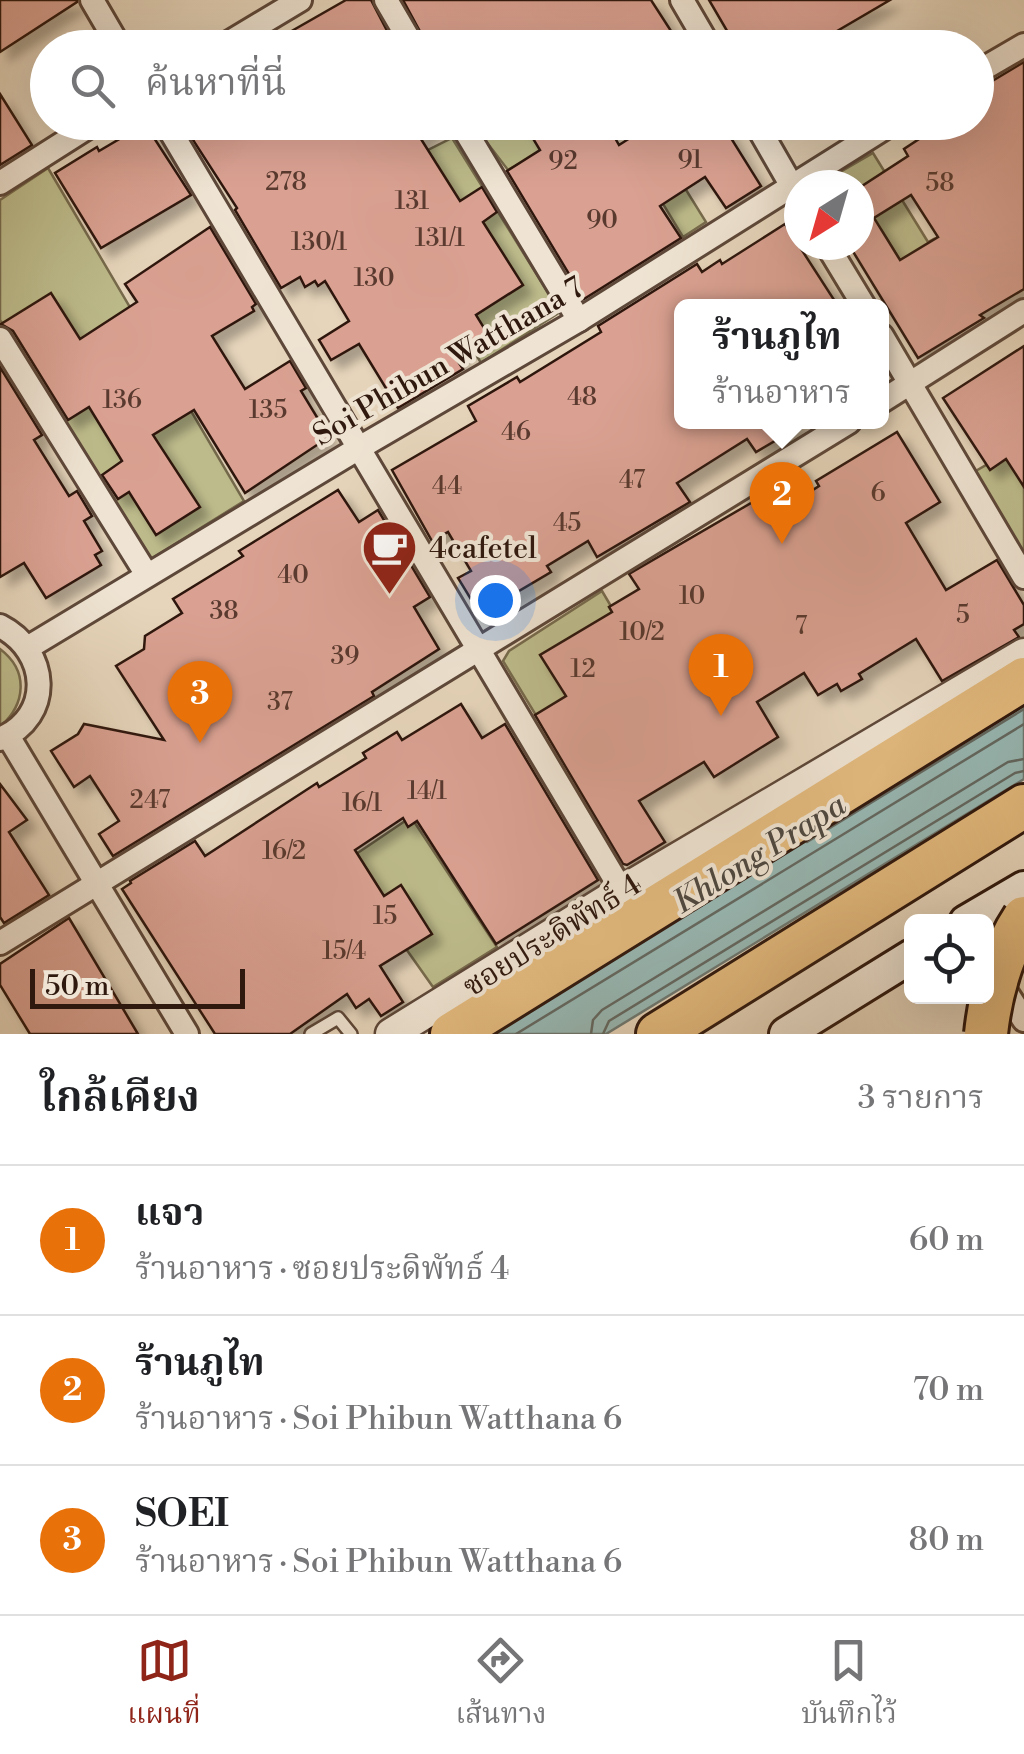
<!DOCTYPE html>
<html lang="th">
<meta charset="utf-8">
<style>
:root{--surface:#fff;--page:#f6f6f6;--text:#202124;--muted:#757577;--line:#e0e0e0;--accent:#8f2418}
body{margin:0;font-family:"Libre Bodoni","Noto Serif Thai",serif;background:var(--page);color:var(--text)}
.controls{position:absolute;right:30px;bottom:30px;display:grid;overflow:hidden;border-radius:15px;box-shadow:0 10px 40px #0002}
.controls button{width:90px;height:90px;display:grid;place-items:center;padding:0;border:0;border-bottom:2px solid var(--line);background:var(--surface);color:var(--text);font:50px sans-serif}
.compass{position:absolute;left:784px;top:170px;width:90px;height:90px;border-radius:50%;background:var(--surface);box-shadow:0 10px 40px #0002;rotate:217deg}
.scale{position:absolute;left:30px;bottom:25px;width:215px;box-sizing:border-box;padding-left:10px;border:5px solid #2f180e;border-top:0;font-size:28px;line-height:35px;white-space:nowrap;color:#2f180e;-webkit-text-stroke:8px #efe4d3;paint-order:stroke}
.you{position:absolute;left:495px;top:600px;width:35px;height:35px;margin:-25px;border:8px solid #fff;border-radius:50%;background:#1a73e8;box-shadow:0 0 0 15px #1a73e833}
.badge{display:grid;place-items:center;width:65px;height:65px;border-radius:50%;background:var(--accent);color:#fff;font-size:32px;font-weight:700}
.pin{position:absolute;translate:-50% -82px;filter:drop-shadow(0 2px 5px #0008)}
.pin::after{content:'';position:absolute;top:52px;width:35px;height:30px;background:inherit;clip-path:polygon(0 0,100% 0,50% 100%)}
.popup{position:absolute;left:674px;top:299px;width:215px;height:130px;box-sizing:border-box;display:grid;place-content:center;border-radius:15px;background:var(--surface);filter:drop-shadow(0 2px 8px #0005);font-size:32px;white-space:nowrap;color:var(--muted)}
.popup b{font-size:38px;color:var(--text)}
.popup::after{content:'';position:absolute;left:50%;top:100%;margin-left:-20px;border:20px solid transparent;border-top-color:var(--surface)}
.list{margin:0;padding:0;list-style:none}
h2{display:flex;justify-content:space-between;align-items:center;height:130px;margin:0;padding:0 40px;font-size:42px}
h2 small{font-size:32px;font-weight:400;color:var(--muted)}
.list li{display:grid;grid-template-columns:65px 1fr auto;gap:30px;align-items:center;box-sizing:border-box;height:150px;padding:0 40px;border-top:2px solid var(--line)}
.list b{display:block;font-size:38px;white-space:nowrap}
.list p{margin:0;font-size:32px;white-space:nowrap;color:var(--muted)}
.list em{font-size:32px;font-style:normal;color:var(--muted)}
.icon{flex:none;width:55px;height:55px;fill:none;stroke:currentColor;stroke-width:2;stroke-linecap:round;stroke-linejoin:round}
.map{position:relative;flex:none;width:1024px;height:1034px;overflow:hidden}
.search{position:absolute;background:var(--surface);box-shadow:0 10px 40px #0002;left:30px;right:30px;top:30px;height:110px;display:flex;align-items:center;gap:25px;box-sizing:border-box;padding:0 35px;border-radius:55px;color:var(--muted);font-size:38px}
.sheet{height:580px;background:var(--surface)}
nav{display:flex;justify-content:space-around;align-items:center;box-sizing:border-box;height:140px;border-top:2px solid var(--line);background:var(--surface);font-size:28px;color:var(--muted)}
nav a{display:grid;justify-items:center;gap:5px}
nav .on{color:var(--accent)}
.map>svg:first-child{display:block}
.green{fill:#bdbb8b;stroke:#766a4c;stroke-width:2.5}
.water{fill:#97b8b4;stroke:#6d7872;stroke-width:2.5}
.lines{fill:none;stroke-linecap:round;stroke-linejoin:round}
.shore{stroke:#636861;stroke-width:2.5}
.building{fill:#daa192;stroke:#2f180e;stroke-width:2.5;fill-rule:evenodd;filter:url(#shadow)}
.service-casing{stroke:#5d4739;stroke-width:16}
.minor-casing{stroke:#5d4739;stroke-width:28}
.tertiary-casing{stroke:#5d4739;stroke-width:35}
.secondary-casing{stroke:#2f180e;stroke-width:38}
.motorway-casing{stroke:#2f180e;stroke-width:48}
.service{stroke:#efe4d3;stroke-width:11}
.minor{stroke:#efe4d3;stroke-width:22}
.tertiary{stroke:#efe4d3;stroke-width:30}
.secondary{stroke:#efe4d3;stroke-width:32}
.motorway{stroke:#e3ba7e;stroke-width:42}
.motorway-bridge-casing{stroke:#2f180e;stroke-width:48;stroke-linecap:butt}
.motorway-bridge{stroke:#e3ba7e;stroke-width:42}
.labels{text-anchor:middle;stroke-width:8;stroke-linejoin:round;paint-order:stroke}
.number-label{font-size:25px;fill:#5a3a2f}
.street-label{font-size:30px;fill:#2f180e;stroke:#efe4d3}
.poi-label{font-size:30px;fill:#2f180e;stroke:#efe4d3;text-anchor:start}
.water-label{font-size:32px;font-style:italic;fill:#4e4840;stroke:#efe4d3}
</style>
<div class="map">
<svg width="1024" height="1034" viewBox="0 0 1024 1034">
<defs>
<filter id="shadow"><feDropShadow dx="9" dy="9" stdDeviation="5" flood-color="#0004"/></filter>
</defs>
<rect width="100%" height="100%" fill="#e6d5bb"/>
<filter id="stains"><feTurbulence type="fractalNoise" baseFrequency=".002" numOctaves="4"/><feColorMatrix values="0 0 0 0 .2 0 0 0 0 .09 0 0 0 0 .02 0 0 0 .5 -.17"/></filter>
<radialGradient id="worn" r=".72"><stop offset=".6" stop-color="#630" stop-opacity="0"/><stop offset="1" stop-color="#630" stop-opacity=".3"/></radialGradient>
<g class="green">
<path d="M 472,123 L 594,123 L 508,170 Z"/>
<path d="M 452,138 L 560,312 L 481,363 L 452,313 L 512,279 L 426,151 Z"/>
<path d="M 873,153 L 928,242 L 934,239 L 954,272 L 920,293 L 882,231 L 859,241 L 859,185 L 818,185 Z"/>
<path d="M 48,168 L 244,501 L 151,559 L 0,320 L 0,200 Z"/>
<path d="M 683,185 L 706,222 L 683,237 L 660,199 Z"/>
<path d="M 1009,452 L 1024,474 L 1024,561 L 974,472 Z"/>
<path d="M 602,591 L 618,618 L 577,693 L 537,717 L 503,661 L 509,651 Z"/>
<path d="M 0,649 C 29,671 26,704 0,727 Z"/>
<path d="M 411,817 L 497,947 L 433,987 L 363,888 L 319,879 Z"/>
</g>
<path class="water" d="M 1024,697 L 1024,779 L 606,1034 L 473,1034 Z"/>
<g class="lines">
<g class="shore">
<path d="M 807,842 L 1024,709"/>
<path d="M 516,1034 L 1024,724"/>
<path d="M 591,1034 L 593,1020 L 602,1010 L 1008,762 L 1024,759"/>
<path d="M 603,1034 L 609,1021 L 1015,773 L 1024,771"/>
</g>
</g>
<g class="building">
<path d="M 0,0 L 77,0 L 77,2 L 0,52 Z"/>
<path d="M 346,0 L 371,0 L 396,48 L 262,48 Z"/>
<path d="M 403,0 L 651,0 L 682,48 L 429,48 Z"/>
<path d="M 709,0 L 890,0 L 808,48 L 737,48 Z"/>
<path d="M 1024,62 L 1024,289 L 980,315 L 984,318 L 918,358 L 849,245 L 859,245 L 859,188 L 908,156 L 904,149 L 945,122 L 976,122 L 976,103 L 989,95 L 984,86 ZM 911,195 L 938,237 L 900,260 L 874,218 Z"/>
<path d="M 0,94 L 32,145 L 0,165 Z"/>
<path d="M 200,122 L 445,122 L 421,139 L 460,201 L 482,187 L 497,212 L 483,222 L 523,285 L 476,315 L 489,336 L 455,357 L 463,369 L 398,408 L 359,344 L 331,360 L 319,340 L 349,321 L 325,281 L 318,286 L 315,281 L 305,287 L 300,277 L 281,288 L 235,210 L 237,208 L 193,140 L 206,132 Z"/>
<path d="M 523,122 L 606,122 L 619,145 L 655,122 L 721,122 L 761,186 L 726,208 L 705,177 L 660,206 L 681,238 L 584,299 L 507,171 L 540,150 Z"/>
<path d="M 145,124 L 191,195 L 101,248 L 55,173 L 97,147 L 99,151 Z"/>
<path d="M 785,224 L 838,306 L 682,306 L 682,422 L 807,422 L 756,452 L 747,439 L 677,483 L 690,502 L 597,557 L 588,541 L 547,566 L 551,572 L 480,614 L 458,578 L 471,571 L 448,532 L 432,541 L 392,470 L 476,421 L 468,406 L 517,377 L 520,382 L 601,332 L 598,326 L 697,264 L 702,272 L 720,260 L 722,264 Z"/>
<path d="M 210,227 L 256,304 L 252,307 L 254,311 L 212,336 L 245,389 L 290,361 L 306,388 L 301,391 L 329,437 L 245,493 L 194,410 L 153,435 L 200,507 L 156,535 L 129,492 L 118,499 L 102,475 L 122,461 L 89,407 L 68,420 L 13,331 L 1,324 L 51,293 L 80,339 L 137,302 L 125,284 Z"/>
<path d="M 1024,346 L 1024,487 L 1006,459 L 990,470 L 943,398 Z"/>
<path d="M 0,367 L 42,435 L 34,440 L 69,496 L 77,491 L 92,516 L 84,521 L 102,551 L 95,555 L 101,565 L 46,598 L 24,563 L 0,577 Z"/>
<path d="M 897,432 L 940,502 L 906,523 L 946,590 L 997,560 L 1024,605 L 1024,624 L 1014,630 L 1019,637 L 942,681 L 916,639 L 859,674 L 862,679 L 841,691 L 837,684 L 818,695 L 804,673 L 757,702 L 778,737 L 714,777 L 704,762 L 639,801 L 665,842 L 627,865 L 623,864 L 535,715 L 566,696 L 540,655 L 612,612 L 609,607 L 639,589 L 629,574 L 770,492 L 781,510 L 819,486 L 816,481 Z"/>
<path d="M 338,490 L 359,522 L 378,510 L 430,597 L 414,607 L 439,649 L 372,692 L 374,696 L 113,856 L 99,834 L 119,821 L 90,776 L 74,787 L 51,751 L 78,734 L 84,724 L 164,740 L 116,666 L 144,649 L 145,636 L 182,613 L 173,599 L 243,556 L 239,551 Z"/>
<path d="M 461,704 L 482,738 L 505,724 L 598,880 L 496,944 L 417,821 L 408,827 L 403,818 L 355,850 L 384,896 L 401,885 L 432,934 L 380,966 L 403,1002 L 381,1016 L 369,999 L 356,1008 L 347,994 L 290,1034 L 215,1034 L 122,889 L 131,883 L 130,881 L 195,841 L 205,856 L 317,783 L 319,787 L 366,758 L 363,753 L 397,732 L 402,740 Z"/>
<path d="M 0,784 L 27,820 L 9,832 L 49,895 L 4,923 L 0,917 Z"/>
<path d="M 69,918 L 138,1034 L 30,1034 L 0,985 L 0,964 Z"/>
</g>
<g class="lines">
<defs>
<path id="service" d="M 311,1034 L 338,1018 L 351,1034"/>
<g id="minor">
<path d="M 92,0 L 120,48"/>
<path d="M 386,0 L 414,48"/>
<path d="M 682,0 L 710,48"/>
<path d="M 220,48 L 300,0"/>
<path d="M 976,73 L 1024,45"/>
<path d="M 165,122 L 622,891"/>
<path d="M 460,122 L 579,320"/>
<path d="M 755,122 L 797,195"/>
<path d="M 0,183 L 96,122"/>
<path d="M 827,245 L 864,306"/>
<path d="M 882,336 L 1024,577"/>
<path d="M 0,339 L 147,575"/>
<path d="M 882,401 L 1024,311"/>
<path d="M 0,626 C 49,651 54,716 0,739"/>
<path d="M 29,647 L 359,448 L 579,320 L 894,122"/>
<path d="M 8,736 L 187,1034"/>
<path d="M 0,943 L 849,422"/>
<path d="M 997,978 L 1024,1020"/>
</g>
<path id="tertiary" d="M 391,1034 L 622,891 L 1024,654"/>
<g id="secondary">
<path d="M 966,922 L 1024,888"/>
<path d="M 786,1034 L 912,956"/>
</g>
<g id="motorway">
<path d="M 452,1034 L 1024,679"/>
<path d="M 658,1034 L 1024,806"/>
</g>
</defs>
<use href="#service" class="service-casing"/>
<use href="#minor" class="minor-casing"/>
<use href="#tertiary" class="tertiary-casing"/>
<use href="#secondary" class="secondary-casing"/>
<use href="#motorway" class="motorway-casing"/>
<use href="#service" class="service"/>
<use href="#minor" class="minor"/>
<use href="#tertiary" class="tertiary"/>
<use href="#secondary" class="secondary"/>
<use href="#motorway" class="motorway"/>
<defs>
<path id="motorway-bridge" d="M 986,1034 C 990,995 1002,951 1024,918"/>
</defs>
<use href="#motorway-bridge" class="motorway-bridge-casing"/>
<use href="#motorway-bridge" class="motorway-bridge"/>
</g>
<defs>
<symbol id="cafe-pin" viewBox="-11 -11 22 30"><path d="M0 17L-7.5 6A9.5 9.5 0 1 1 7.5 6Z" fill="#8f2418" stroke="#efe4d3"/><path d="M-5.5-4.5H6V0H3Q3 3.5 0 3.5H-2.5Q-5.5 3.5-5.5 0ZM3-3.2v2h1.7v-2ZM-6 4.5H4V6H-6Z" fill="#fff"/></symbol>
</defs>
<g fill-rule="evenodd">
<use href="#cafe-pin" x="358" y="516" width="63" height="86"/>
</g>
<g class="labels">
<g class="number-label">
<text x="690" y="168">91</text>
<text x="563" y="169">92</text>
<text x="286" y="190">278</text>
<text x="940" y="191">58</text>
<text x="412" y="209">131</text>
<text x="602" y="228">90</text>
<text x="440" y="246">131/1</text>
<text x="319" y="250">130/1</text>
<text x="374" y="286">130</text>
<text x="582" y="405">48</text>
<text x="122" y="408">136</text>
<text x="268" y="418">135</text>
<text x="516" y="440">46</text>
<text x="632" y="488">47</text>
<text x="447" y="494">44</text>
<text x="878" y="501">6</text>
<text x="567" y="531">45</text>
<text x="293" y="583">40</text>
<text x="692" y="604">10</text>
<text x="224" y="619">38</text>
<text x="963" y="623">5</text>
<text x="801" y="634">7</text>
<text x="642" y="640">10/2</text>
<text x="345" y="664">39</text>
<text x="583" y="677">12</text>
<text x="280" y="710">37</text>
<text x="427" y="799">14/1</text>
<text x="150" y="808">247</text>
<text x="362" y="811">16/1</text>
<text x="284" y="859">16/2</text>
<text x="385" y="924">15</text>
<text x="344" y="959">15/4</text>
</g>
<g class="street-label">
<text transform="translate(448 361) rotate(-30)" y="10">Soi Phibun Watthana 7</text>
<text transform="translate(552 935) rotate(-32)" y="10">ซอยประดิพัทธ์ 4</text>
</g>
<g class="poi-label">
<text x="429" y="558">4cafetel</text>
</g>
<g class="water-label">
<text transform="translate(759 853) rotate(-32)" y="11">Khlong Prapa</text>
</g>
</g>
<rect width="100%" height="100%" filter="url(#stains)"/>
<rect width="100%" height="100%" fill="url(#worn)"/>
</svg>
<div class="controls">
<button><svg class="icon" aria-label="locate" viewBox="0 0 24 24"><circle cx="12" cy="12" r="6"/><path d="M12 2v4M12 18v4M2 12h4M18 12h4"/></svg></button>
</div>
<svg class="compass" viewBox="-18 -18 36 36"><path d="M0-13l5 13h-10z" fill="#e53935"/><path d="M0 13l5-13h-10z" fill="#757577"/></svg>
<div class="scale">50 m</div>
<div class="you"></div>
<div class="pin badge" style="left:721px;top:716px;background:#e8710a">1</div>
<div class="pin badge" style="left:782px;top:544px;background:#e8710a">2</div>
<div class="popup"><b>ร้านภูไท</b>ร้านอาหาร</div>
<div class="pin badge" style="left:200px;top:743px;background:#e8710a">3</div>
<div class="search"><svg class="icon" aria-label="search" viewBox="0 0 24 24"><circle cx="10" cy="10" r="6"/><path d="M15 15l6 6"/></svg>ค้นหาที่นี่</div>
</div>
<section class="sheet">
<h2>ใกล้เคียง<small>3 รายการ</small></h2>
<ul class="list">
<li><span class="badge" style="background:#e8710a">1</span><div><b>แจว</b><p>ร้านอาหาร · ซอยประดิพัทธ์ 4</p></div><em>60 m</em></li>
<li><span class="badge" style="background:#e8710a">2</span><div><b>ร้านภูไท</b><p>ร้านอาหาร · Soi Phibun Watthana 6</p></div><em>70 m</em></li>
<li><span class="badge" style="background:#e8710a">3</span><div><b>SOEI</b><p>ร้านอาหาร · Soi Phibun Watthana 6</p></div><em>80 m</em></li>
</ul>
</section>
<nav>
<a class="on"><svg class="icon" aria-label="map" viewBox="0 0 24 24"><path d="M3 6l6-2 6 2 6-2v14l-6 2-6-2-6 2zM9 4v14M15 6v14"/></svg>แผนที่</a>
<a><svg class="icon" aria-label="directions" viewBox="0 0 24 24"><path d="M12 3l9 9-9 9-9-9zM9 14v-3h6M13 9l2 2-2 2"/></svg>เส้นทาง</a>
<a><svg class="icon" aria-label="saved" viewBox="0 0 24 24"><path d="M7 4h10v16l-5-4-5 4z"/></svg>บันทึกไว้</a>
</nav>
